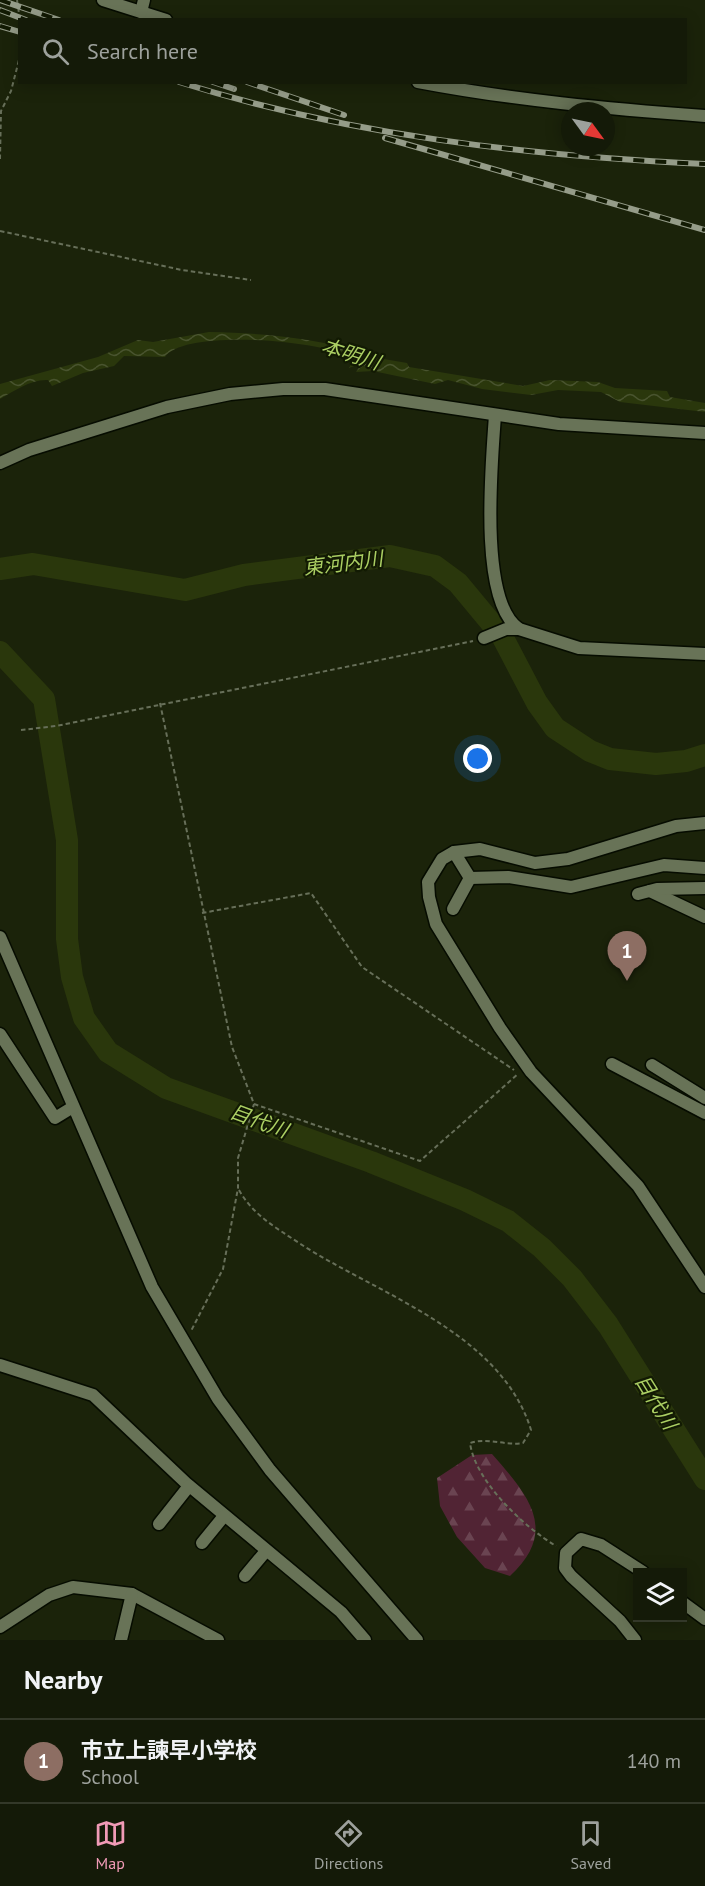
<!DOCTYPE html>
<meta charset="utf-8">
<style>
:root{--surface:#141a08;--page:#212716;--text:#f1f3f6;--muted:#9da19c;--line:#333829;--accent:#f09ab6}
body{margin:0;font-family:"PT Sans","Noto Sans JP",sans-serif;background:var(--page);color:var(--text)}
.controls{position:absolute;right:18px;bottom:18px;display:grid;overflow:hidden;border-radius:0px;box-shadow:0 3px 15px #0003}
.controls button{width:54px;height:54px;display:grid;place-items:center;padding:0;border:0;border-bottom:2px solid var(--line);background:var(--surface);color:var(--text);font:30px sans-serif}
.compass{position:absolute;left:561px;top:102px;width:54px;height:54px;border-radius:50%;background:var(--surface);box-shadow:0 3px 15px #0003;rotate:123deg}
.you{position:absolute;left:478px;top:759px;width:21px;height:21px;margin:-15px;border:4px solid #fff;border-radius:50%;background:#1a73e8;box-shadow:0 0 0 9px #1a73e833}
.badge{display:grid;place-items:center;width:39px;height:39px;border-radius:50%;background:var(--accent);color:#fff;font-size:20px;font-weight:700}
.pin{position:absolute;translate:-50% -50px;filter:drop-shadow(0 2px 3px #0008)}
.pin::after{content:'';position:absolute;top:32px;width:21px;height:18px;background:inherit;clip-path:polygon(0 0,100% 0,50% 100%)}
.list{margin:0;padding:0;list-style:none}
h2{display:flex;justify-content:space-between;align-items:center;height:78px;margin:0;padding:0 24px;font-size:26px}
h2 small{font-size:20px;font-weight:400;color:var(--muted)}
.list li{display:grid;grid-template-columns:39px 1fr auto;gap:18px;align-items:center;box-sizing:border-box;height:84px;padding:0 24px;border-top:2px solid var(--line)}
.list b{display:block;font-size:22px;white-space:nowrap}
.list p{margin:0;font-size:20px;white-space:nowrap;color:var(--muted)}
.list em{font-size:20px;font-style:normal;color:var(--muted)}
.icon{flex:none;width:33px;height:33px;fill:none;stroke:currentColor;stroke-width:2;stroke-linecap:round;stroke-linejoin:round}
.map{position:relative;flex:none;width:705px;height:1640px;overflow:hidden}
.search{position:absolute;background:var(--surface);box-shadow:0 3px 15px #0003;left:18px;right:18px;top:18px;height:66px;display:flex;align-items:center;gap:15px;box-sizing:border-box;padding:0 21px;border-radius:0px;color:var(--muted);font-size:22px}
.sheet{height:162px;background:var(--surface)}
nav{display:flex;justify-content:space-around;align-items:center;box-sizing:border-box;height:84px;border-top:2px solid var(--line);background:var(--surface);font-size:16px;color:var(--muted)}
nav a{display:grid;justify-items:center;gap:3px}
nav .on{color:var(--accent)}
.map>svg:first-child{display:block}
.forest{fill:url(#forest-firs)}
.water{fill:url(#water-waves)}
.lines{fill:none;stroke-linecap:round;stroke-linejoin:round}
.river{stroke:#2a370c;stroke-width:22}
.minor-casing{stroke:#060c00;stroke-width:15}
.path{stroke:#676f59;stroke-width:2;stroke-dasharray:4.5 3;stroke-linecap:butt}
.minor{stroke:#687357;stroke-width:12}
.rail-casing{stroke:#959c89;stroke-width:6}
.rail{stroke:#121a03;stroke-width:4;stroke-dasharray:11;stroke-linecap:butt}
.labels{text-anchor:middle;stroke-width:4.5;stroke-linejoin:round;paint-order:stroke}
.water-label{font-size:20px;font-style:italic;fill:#abcf63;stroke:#121a03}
</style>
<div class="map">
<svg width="705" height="1640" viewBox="0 0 705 1640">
<defs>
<pattern id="forest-firs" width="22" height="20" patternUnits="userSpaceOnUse" patternTransform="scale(1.5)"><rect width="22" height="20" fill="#512434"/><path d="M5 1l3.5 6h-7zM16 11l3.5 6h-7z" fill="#6a4451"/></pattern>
<pattern id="water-waves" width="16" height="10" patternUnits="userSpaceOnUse" patternTransform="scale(1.5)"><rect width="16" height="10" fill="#2a370c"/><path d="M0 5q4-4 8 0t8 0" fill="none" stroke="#49542f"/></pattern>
</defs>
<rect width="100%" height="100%" fill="#1b230a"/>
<path class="forest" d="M 492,1454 C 527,1494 560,1530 510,1576 L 485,1568 L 457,1537 L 440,1506 L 437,1478 L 472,1455 Z"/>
<path class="water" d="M 209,332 C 263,333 312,338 364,352 L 366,356 L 407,363 L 409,367 L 523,386 L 550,380 L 598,382 L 615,388 L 667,391 L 670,397 L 705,403 L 705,412 L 620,402 L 601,392 L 558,390 L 531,395 L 482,389 L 448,380 L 435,384 L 373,371 L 356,372 L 362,363 L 349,368 L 354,359 C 327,340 183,328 165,357 L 124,356 L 114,366 L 83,373 L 52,386 L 48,380 C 31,379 14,391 0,399 L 0,384 L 98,357 L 138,340 L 153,342 Z"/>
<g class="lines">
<g class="river">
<path d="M 0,569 L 33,564 L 185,590 L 244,575 L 390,556 L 435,566 L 458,583 L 502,636 L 537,703 L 555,728 L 590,751 L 610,759 L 656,764 L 686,761 L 705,755"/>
<path d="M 0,652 L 44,699 L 67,840 L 67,939 L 72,977 L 84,1018 L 108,1052 L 166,1088 L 371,1162 L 465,1200 L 508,1221 L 542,1248 L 572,1278 L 608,1325 L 705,1479"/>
</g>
<defs>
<g id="minor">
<path d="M 103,0 L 166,20"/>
<path d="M 141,12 L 144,0"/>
<path d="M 418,82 C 513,100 609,109 705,116"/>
<path d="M 495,415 C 492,461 478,601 519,629"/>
<path d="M 0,463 L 29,450 L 167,407 L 230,394 L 283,389 L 325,389 L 559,424 L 705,433"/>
<path d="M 484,638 L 506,629 L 519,629 L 579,648 L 705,654"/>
<path d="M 705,823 L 676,826 L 568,859 L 535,863 L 480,849 L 454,852 L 442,859 L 428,882 L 429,897 L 436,924 L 500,1028 L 531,1072 L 638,1186 L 705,1287"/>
<path d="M 470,878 L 508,877 L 571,887 L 664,865 L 705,868"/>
<path d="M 650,891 L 705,917"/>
<path d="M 638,894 L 657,889 L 705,888"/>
<path d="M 453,909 L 470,878 L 454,852"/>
<path d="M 0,937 L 152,1287 L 218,1399 L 270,1470 L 417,1640"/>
<path d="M 0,1034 L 55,1118 L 73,1107"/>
<path d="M 612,1064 L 705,1113"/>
<path d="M 652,1065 L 705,1098"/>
<path d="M 0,1365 L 93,1395 L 186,1483 L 341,1612 L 365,1640"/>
<path d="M 159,1524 L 189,1486"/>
<path d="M 202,1543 L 224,1516"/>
<path d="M 245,1576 L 266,1551"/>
<path d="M 682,1602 L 705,1619"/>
<path d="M 0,1627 L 49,1595 L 73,1587 L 132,1594 L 218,1640"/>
<path d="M 121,1640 L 132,1594"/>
<path d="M 635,1640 L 620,1621 L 571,1576 L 565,1568 L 566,1553 L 581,1539 L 601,1545 L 643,1572"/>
</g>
</defs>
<use href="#minor" class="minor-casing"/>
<g class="path">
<path d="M 17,0 L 20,20"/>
<path d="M 0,159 L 1,111 L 11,91 L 20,56"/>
<path d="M 0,231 L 182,270 L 251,280"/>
<path d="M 160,703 L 232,1047 L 254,1104 L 238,1158 L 238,1188 L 223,1269 L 191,1331"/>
<path d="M 21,730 L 56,726 L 473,641"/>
<path d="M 202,913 L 311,893 L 362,967 L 514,1070"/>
<path d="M 254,1104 L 420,1161 L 518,1074"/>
<path d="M 239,1190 C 253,1215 275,1227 299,1243 C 377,1294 501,1332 531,1430 L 523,1443 C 505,1446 488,1437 470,1443 C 475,1481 524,1527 556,1546"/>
</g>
<use href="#minor" class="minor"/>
<defs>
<g id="rail">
<path d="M 0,0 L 59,20"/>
<path d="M 0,10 L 26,20"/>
<path d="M 0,26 L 20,32"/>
<path d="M 179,82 C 348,135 528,156 705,164"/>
<path d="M 213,82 L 234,89"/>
<path d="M 247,82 L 344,115"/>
<path d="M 385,138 L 705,230"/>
</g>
</defs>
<use href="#rail" class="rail-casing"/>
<use href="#rail" class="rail"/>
</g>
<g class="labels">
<g class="water-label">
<text transform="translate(351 354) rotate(18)" y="7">本明川</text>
<text transform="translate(343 563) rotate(-7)" y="7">東河内川</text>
<text transform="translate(259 1121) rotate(20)" y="7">目代川</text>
<text transform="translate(656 1402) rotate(58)" y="7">目代川</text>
</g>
</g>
</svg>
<div class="controls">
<button><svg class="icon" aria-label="layers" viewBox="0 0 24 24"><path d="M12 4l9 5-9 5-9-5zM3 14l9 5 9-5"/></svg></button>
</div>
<svg class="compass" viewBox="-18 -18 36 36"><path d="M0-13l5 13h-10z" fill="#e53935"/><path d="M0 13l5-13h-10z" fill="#9da19c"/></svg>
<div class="you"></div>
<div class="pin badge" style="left:627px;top:981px;background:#8d6e63">1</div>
<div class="search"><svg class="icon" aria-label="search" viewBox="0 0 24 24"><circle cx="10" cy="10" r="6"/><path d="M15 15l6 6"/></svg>Search here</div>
</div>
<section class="sheet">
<h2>Nearby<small></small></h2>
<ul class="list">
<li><span class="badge" style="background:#8d6e63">1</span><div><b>市立上諫早小学校</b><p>School</p></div><em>140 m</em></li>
</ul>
</section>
<nav>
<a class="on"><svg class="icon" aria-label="map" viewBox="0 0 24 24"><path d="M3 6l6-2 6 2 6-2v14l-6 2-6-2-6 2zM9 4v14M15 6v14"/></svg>Map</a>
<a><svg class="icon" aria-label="directions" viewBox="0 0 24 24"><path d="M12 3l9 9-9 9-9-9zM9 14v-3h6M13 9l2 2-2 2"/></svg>Directions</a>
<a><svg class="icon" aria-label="saved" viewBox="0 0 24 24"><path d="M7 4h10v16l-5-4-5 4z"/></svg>Saved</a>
</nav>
